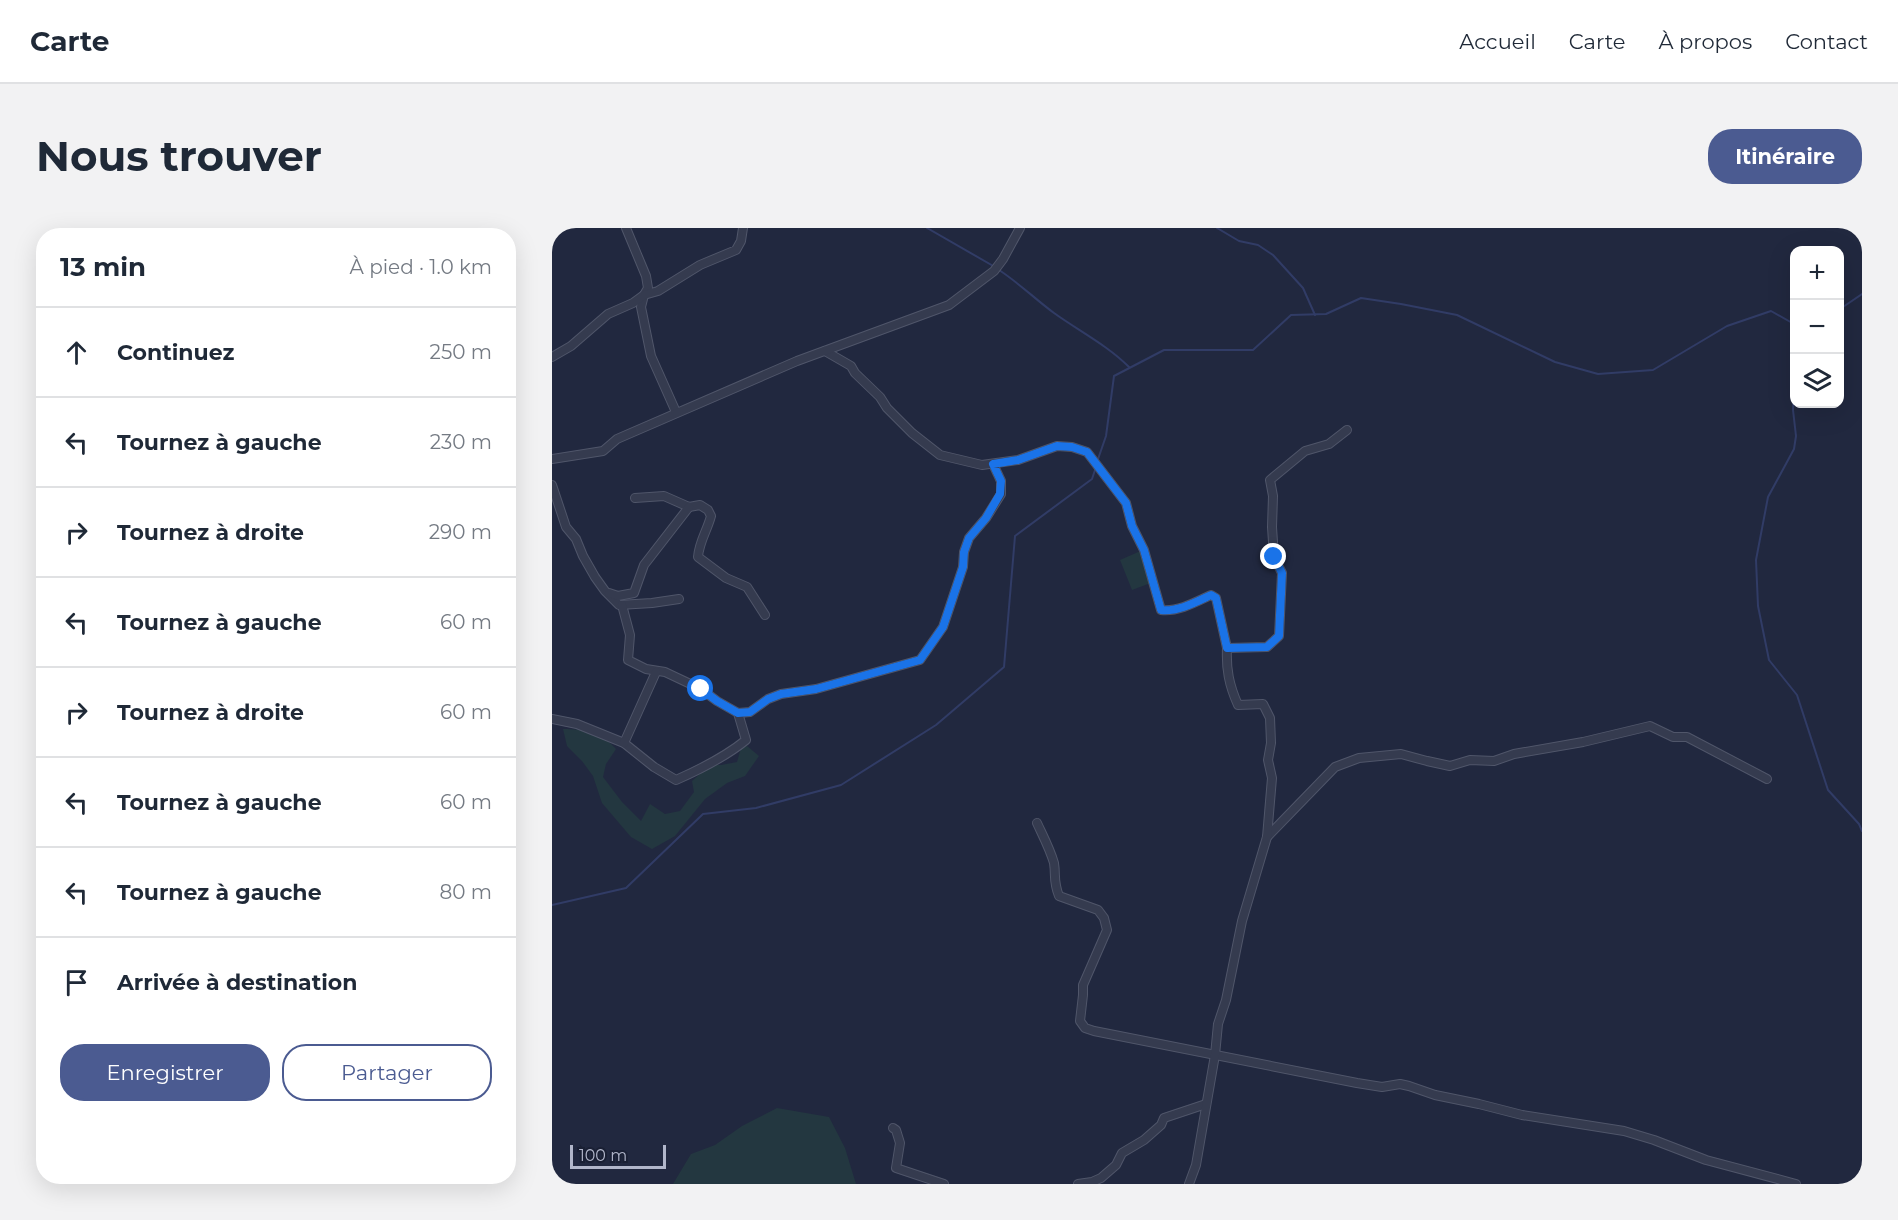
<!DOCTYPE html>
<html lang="fr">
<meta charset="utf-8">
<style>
:root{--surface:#fff;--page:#f2f2f3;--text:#1f2937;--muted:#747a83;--line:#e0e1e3;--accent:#4b5b91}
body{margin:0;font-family:Montserrat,sans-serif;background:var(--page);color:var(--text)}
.controls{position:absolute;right:18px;top:18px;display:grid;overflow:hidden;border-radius:12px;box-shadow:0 6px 24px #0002}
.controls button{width:54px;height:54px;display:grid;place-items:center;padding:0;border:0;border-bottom:2px solid var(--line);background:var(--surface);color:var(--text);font:30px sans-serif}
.scale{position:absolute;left:18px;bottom:15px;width:96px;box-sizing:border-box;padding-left:6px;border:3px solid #b1b6ca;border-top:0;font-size:16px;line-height:21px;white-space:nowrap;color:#b1b6ca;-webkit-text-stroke:4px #1a2034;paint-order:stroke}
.stop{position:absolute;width:18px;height:18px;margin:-14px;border:4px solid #1a73e8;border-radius:50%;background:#fff}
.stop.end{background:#1a73e8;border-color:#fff;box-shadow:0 2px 6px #0008}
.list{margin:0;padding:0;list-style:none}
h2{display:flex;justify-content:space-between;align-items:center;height:78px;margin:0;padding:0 24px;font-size:26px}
h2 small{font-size:20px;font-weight:400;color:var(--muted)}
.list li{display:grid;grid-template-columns:39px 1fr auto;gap:18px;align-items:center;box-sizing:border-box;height:90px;padding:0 24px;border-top:2px solid var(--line)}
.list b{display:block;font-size:22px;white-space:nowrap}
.list em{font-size:20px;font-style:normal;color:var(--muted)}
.actions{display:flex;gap:12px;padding:18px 24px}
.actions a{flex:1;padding:14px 0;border:2px solid var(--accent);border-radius:24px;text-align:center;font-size:21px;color:var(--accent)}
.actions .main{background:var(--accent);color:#fff}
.icon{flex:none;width:33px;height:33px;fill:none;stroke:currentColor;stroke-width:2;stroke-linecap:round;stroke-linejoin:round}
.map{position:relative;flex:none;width:1310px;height:956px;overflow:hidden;border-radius:24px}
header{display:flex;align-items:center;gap:36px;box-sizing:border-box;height:84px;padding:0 30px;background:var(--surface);border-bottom:2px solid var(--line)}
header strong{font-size:28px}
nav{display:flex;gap:33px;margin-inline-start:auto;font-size:21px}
.intro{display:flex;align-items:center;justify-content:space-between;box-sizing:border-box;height:144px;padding:0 36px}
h1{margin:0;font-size:42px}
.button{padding:15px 27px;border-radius:24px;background:var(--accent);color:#fff;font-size:21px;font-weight:700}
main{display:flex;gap:36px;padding:0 36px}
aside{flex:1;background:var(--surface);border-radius:24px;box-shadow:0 6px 24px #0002}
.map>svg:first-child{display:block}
.green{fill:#233740}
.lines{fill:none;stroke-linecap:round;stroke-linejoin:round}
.stream{stroke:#313c66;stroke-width:2}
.minor-casing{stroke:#50566a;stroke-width:10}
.minor{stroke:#353b4f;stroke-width:8}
.route{stroke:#1a73e8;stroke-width:8}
</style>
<header>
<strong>Carte</strong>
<nav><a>Accueil</a><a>Carte</a><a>À propos</a><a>Contact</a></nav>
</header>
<div class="intro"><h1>Nous trouver</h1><a class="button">Itinéraire</a></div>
<main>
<aside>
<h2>13 min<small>À pied · 1.0 km</small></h2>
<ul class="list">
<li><svg class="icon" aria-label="ahead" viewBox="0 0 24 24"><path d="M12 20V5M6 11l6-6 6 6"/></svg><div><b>Continuez</b></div><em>250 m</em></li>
<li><svg class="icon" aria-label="left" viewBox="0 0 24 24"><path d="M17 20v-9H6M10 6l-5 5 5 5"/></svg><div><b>Tournez à gauche</b></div><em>230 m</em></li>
<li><svg class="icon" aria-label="right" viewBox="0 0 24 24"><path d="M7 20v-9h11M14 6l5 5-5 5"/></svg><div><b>Tournez à droite</b></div><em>290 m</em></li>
<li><svg class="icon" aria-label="left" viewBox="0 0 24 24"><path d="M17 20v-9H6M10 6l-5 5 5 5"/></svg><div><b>Tournez à gauche</b></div><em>60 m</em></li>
<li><svg class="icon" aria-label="right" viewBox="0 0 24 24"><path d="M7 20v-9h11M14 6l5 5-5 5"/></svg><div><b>Tournez à droite</b></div><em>60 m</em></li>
<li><svg class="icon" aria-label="left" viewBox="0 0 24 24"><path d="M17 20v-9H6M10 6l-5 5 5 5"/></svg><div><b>Tournez à gauche</b></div><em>60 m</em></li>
<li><svg class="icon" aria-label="left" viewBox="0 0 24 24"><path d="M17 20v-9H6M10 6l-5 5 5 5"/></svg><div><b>Tournez à gauche</b></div><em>80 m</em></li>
<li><svg class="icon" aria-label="arrive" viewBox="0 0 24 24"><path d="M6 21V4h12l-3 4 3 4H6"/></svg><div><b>Arrivée à destination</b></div></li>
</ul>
<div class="actions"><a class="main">Enregistrer</a><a>Partager</a></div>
</aside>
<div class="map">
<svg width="1310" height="956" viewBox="0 0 1310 956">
<rect width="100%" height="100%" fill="#21283f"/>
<g class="green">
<path d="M 593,321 L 604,353 L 580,362 L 568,332 Z"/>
<path d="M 11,501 C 33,501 49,504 64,521 L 54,536 L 51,549 L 70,574 L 89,593 L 98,576 L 113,586 L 128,583 L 142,564 L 140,553 L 158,537 L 169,537 L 185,534 L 189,520 L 195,518 L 207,528 L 193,548 L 175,555 L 153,571 L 123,608 L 100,621 L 79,609 L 50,575 L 41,548 L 30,533 L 15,518 Z"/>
<path d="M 225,880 L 277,889 L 293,920 L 304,956 L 121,956 L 139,926 L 163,917 L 190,898 Z"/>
</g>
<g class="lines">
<g class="stream">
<path d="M 375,0 L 443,39"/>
<path d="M 665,0 L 687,13 L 706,17 L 721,27 L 751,60 L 763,87"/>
<path d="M 447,42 C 467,55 483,71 502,85 C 527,103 555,117 577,139"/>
<path d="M 1288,81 L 1310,66"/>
<path d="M 1242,162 L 1241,182 L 1244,208 L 1242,221 L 1216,269 L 1204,332 L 1206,378 L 1217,432 L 1245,467 L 1276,562 L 1307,596 L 1310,603"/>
<path d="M 545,234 L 554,208 L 562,148 L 612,122 L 701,122 L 739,87 L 774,86 L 809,70 L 849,76 L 905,87 L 1003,134 L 1046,146 L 1101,142 L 1175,98 L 1219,83 L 1242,96"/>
<path d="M 0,677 L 74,660 L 151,586 L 204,580 L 289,557 L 384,497 L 452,439 L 463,308 L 540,251 L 544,239"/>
</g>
<defs>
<g id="minor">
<path d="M 74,0 L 94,48 L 96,60 L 92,67 L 89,79 L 99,128 L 124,184"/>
<path d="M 273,123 L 299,138 L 303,145 L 328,169 L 335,180 L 360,205 L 388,227 L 430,237 L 466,232 L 505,218 L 520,219 L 535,224 L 574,275 L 580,298 L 592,322 L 609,382 C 626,384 644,374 659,367 L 664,370 L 675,420"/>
<path d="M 0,129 L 19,118 L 56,86 L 81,75 L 92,67 L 106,63 L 148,37 L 184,22 L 189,13 L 191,0"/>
<path d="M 0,231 L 51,223 L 65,211 L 245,133 L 397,77 L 442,43 L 451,31 L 468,0"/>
<path d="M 0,257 L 14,299 L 24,311 L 31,328 L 43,349 L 53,363 L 67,377 L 100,375 L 127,371"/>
<path d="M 83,270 L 112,268 L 137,279 L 148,277 L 156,282 L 159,288 C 155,303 147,314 146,329 L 174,350 L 195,359 L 213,387"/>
<path d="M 57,365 L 66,368 L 82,365 L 92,337 L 137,279"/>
<path d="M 70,377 L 78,407 L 76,432 L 94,441 L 113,444 L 149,461 L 165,473 L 186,485 L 198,484 L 216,471 L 229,466 L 264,461 L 368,432 L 391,399 L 411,339 L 412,324 L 417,310 L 434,290 L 449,266 L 449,253 L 441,236"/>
<path d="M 0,491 L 25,496 L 72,515 L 102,539 L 124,552 C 149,541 173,529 194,512 L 186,485"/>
<path d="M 72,515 L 104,444"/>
<path d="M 485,595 C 491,608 498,621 502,635 C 504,648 501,653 507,668 L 546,682 L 552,690 L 555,702 L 531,757 L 531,767 L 528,793 L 533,800 L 542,803 L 805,855 L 830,859 L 848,856 L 857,858 L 883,867 L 927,876 L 970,887 L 1072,903 L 1102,912 L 1154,932 L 1244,956"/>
<path d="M 715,609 L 783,539 L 807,530 L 849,526 L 875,533 L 898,538 L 918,532 L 942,533 L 962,526 L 1031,514 L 1098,498 L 1121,509 L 1135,509 L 1215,551"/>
<path d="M 341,900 L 344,902 L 348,915 L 344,940 L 392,956"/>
<path d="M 526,956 L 540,954 L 549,950 L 564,937 L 570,925 L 592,912 L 609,897 L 612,890 L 654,876"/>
<path d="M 637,956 L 644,937 L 663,827 L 666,796 L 674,772 L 690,693 L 715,609 L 720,550 L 716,532 L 719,515 L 718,490 L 711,476 L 686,477 C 677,457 674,441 675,420 L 715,419 L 727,408 L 730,345 L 722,329 L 720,299 L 721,268 L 718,252 L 753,223 L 777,216 L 795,202"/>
</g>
</defs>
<use href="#minor" class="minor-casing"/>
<use href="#minor" class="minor"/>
</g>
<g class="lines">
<path class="route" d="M 149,461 L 165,473 L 186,485 L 198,484 L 216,471 L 229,466 L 264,461 L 368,432 L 391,399 L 411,339 L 412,324 L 417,310 L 434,290 L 448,266 L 449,253 L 441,236 L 466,232 L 505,218 L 520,219 L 535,224 L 574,275 L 580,298 L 592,322 L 609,382 C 626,384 644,374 659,367 L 664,370 L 675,420 L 715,419 L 727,408 L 730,345 L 722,329"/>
</g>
</svg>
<div class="controls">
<button>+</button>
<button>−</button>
<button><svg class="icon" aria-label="layers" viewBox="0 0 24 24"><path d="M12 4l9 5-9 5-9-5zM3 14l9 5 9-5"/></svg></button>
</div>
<div class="scale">100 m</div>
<div class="stop" style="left:149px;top:461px"></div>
<div class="stop end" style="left:722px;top:329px"></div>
</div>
</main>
